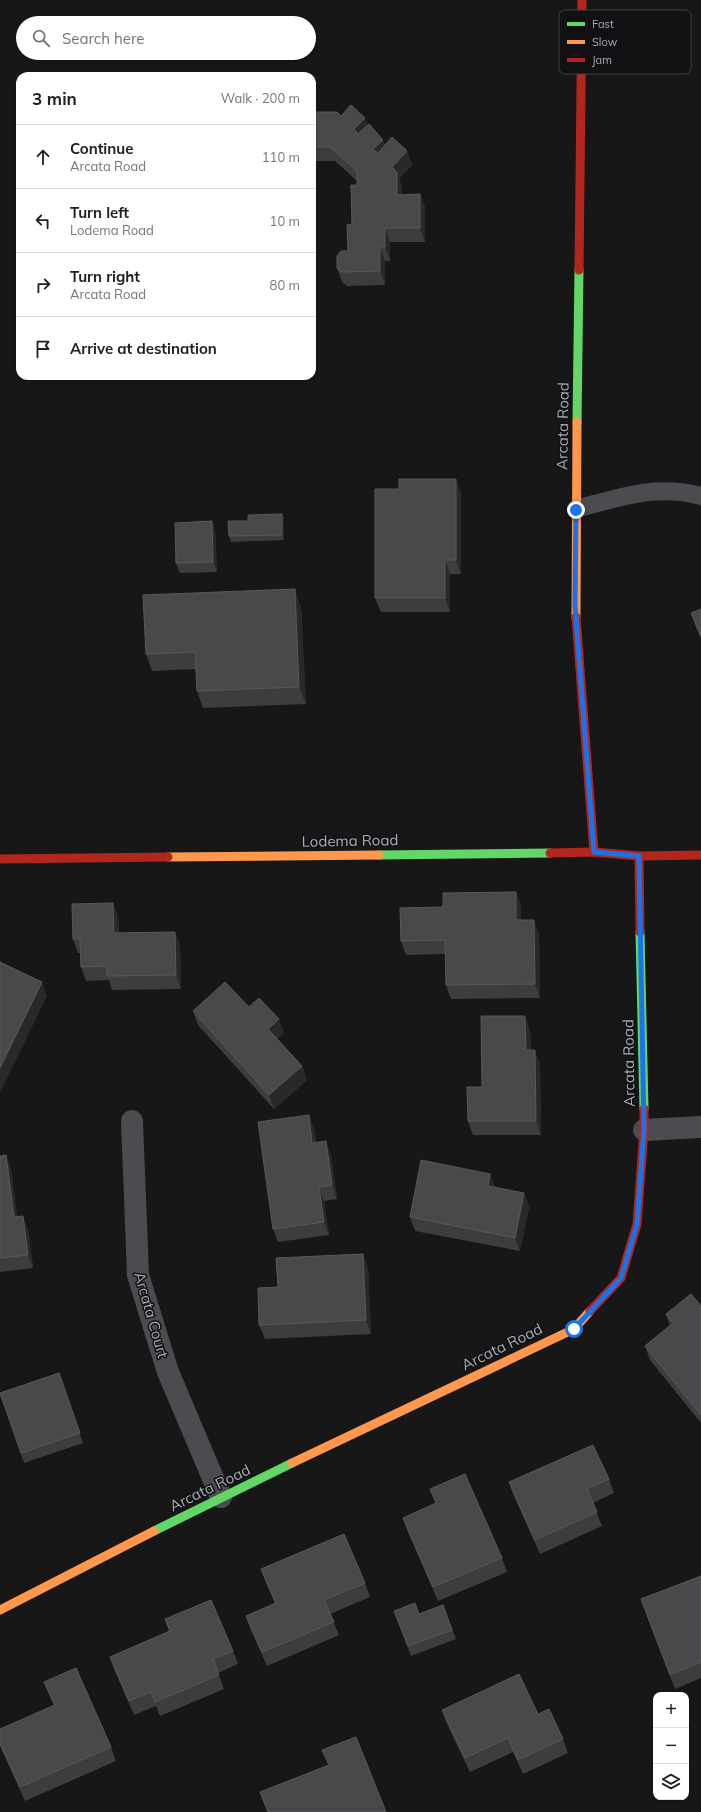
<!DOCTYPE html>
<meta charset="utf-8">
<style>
:root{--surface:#fff;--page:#f2f2f2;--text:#202124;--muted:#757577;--line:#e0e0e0}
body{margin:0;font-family:Mulish,sans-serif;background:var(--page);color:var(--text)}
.controls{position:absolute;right:12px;bottom:12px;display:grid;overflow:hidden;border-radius:8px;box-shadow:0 1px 3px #0004}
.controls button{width:36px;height:36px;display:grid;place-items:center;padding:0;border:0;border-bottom:1px solid var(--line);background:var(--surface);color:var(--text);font:20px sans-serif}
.stop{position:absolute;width:12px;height:12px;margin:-9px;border:3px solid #1a73e8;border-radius:50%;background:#fff}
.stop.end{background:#1a73e8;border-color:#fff;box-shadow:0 1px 4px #0008}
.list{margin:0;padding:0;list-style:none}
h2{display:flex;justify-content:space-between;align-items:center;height:52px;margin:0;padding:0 16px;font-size:17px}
h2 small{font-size:13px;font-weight:400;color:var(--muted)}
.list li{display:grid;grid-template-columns:26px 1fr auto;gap:12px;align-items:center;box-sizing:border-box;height:64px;padding:0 16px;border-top:1px solid var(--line)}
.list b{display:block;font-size:15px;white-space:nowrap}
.list p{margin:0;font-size:13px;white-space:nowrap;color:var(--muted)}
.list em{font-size:13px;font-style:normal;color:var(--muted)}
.icon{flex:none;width:22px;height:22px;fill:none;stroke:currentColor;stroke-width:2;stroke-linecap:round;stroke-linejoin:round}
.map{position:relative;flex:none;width:701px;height:1812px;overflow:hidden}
.search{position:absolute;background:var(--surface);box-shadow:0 1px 3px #0004;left:16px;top:16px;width:300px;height:44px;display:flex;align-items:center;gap:10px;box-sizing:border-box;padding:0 14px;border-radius:22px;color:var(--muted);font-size:15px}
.panel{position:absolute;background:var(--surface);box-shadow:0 1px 3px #0004;left:16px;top:72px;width:300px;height:308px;border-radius:12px}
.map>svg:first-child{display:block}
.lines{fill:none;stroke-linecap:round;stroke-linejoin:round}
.lane{stroke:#4b4c50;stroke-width:18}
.street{stroke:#4b4c50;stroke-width:22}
.fast{stroke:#63d668;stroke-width:9}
.slow{stroke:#ff974d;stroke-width:9}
.jam{stroke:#b3261e;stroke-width:9}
.wall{fill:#3d3d3f}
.shaded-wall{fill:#29292a}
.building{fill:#49494c;stroke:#58595d}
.route{stroke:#1a73e8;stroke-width:5}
.labels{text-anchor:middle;stroke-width:3;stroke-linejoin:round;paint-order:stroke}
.street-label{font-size:15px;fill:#a8adb8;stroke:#111113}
.key{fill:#111113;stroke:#3e4045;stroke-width:1}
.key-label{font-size:11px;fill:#a8adb8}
</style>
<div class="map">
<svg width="701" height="1812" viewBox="0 0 701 1812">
<rect width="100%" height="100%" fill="#171717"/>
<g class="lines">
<path class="lane" d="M 576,509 C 620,497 656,484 701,496"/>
<g class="street">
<path d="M 132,1121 L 138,1275 L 168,1372 L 221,1497"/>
<path d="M 644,1130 L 701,1127"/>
</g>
<g class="fast">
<path d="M 577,422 L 579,270"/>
<path d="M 379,855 L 550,853"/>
<path d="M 640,932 L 644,1109"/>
<path d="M 154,1531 L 292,1463"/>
</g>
<g class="slow">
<path d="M 576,617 L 577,422"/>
<path d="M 168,857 L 379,855"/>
<path d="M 292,1463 L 574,1329 L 590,1311"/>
<path d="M 0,1610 L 154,1531"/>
</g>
<g class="jam">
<path d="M 579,270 L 582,0"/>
<path d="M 576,617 L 594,852"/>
<path d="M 550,853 L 594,852 L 639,856 L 701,855"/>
<path d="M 639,856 L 640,932"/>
<path d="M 0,859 L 168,857"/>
<path d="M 590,1311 L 621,1278 L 637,1224 L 644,1130 L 644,1109"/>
</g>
</g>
<g class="wall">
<path d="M 312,112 L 341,116 L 368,125 L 385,145 L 407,151 L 412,165 L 399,178 L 402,187 L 402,195 L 420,194 L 425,208 L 425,242 L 390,242 L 390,261 L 385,261 L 385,285 L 347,286 L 342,282 L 337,268 L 348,251 L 357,185 L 357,181 L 335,161 L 312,161 Z"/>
<path d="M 461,492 L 461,574 L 450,574 L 450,612 L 381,612 L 375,598 Z"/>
<path d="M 282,514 L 284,519 L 284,540 L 231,542 L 229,536 L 248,521 Z"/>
<path d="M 215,531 L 217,572 L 180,573 L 176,563 Z"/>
<path d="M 301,607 L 306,704 L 203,708 L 197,691 L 196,669 L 152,671 L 146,654 Z"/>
<path d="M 701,609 L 701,639 L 696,627 L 691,613 Z"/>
<path d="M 113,903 L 118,917 L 119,933 L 175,932 L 180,946 L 181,989 L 112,990 L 109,980 L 86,981 L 81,967 L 81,953 L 78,953 L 73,939 Z"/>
<path d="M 521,905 L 521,920 L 539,934 L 540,998 L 451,999 L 446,985 L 445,954 L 406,955 L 401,941 Z"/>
<path d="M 249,1007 L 284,1033 L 277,1039 L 302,1066 L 307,1080 L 274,1109 L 198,1025 L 193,1011 Z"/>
<path d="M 530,1030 L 531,1050 L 540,1064 L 541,1135 L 473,1135 L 468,1121 L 482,1087 Z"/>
<path d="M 314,1129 L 316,1143 L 331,1155 L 337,1199 L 324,1201 L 329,1235 L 278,1242 L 273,1229 Z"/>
<path d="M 6,1155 L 11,1169 L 17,1216 L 28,1229 L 33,1268 L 0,1272 L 0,1156 Z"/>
<path d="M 490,1174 L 495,1187 L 524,1193 L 529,1207 L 520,1251 L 415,1231 L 410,1217 Z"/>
<path d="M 363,1254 L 368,1268 L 371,1334 L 265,1339 L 259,1325 L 278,1287 Z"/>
<path d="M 701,1306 L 701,1423 L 650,1360 L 645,1346 L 670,1326 L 666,1314 Z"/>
<path d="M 59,1373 L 83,1443 L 24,1463 L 0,1393 Z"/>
<path d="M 609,1479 L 614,1493 L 593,1503 L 602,1526 L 540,1554 L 514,1496 L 509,1482 Z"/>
<path d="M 430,1489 L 502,1558 L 507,1572 L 438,1601 L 408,1532 L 403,1518 L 436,1504 Z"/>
<path d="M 261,1569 L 365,1583 L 370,1597 L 330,1614 L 339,1635 L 267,1666 L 251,1630 L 246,1616 L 275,1603 L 266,1583 Z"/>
<path d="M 701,1576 L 701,1678 L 675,1689 L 646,1613 Z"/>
<path d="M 443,1605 L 456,1639 L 411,1656 L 394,1611 L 419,1614 Z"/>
<path d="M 165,1619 L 233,1651 L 238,1664 L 218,1673 L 224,1689 L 160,1716 L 156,1706 L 134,1715 L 115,1671 L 110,1657 L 169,1631 Z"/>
<path d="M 44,1682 L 111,1747 L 116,1761 L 25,1801 L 0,1746 L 0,1729 L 54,1706 Z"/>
<path d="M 442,1710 L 538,1714 L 563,1739 L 568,1753 L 523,1774 L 513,1752 L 470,1772 L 447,1724 Z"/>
</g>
<g class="shaded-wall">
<path d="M 365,118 L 370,131 L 359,143 L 354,129 Z"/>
<path d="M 383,140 L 388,153 L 378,162 L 373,149 Z"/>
<path d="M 407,151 L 412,165 L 399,178 L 402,187 L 402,209 L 397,195 L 392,167 Z"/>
<path d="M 420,194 L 425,208 L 425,242 L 420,228 Z"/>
<path d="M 385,228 L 390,242 L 390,261 L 385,247 Z"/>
<path d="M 380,247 L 385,261 L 385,285 L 380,271 Z"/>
<path d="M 456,479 L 461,492 L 461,574 L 456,560 Z"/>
<path d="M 282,514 L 284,519 L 284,540 L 282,535 Z"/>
<path d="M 212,521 L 215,531 L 217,572 L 213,562 Z"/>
<path d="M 445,560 L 450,574 L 450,612 L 445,598 Z"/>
<path d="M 295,589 L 301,607 L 306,704 L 299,687 Z"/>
<path d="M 516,892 L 521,905 L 521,934 L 516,920 Z"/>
<path d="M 113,903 L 118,917 L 119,947 L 114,933 Z"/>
<path d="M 534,920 L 539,934 L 540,998 L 535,984 Z"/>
<path d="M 175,932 L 180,946 L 181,989 L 176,975 Z"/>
<path d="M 42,982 L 47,996 L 0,1093 L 0,1068 Z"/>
<path d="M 525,1016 L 530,1030 L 531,1064 L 526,1050 Z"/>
<path d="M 279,1019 L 284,1033 L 273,1043 L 268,1029 Z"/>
<path d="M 535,1050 L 540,1064 L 541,1135 L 536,1121 Z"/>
<path d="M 302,1066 L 307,1080 L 274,1109 L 269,1095 Z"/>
<path d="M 309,1115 L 314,1129 L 318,1157 L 312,1143 Z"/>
<path d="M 326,1141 L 331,1155 L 337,1199 L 332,1185 Z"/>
<path d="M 6,1155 L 11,1169 L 19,1231 L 14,1217 Z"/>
<path d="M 490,1174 L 495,1188 L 488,1186 Z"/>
<path d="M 319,1187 L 324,1201 L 329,1235 L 324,1222 Z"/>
<path d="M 524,1193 L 529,1207 L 520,1251 L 515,1238 Z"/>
<path d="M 23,1216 L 28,1229 L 33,1268 L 28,1255 Z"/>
<path d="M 363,1254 L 368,1268 L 371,1334 L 366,1320 Z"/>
</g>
<g class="building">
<path d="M 351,105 L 365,118 L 354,129 L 358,134 L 369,124 L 383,140 L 373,149 L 378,153 L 392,137 L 407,151 L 392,167 L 397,173 L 397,195 L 420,194 L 420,228 L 385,228 L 385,247 L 380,247 L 380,271 L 341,272 L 337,268 L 337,256 L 341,251 L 348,251 L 347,225 L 352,224 L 351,185 L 357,185 L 357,171 L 330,147 L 312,147 L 312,112 L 337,112 L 341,116 Z"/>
<path d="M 399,479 L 456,479 L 456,560 L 445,560 L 445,598 L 375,598 L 375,489 L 399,489 Z"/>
<path d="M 282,514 L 282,535 L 229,536 L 228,521 L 248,521 L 248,515 Z"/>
<path d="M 212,521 L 213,562 L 176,563 L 175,523 Z"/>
<path d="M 295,589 L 299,687 L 197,691 L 195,652 L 146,654 L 143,595 Z"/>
<path d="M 701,609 L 701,636 L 691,613 Z"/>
<path d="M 516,892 L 516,920 L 534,920 L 535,984 L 446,985 L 445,940 L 401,941 L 400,908 L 443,907 L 443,893 Z"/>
<path d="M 113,903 L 114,933 L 175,932 L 176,975 L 107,976 L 107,966 L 81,967 L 80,939 L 73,939 L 72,904 Z"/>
<path d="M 0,962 L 42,982 L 0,1068 Z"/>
<path d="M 225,982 L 249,1007 L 259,998 L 279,1019 L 268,1029 L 302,1066 L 269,1095 L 193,1011 Z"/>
<path d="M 481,1016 L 525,1016 L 526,1050 L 535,1050 L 536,1121 L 468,1121 L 467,1087 L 482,1087 Z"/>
<path d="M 309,1115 L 312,1143 L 326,1141 L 332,1185 L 319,1187 L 324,1222 L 273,1229 L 258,1122 Z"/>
<path d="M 6,1155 L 14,1217 L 23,1216 L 28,1255 L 0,1258 L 0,1156 Z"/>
<path d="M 421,1160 L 490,1174 L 488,1186 L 524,1193 L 515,1238 L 410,1217 Z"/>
<path d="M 363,1254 L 366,1320 L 259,1325 L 258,1288 L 278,1287 L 276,1258 Z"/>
<path d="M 691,1294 L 701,1306 L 701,1415 L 645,1346 L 673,1323 L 666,1314 Z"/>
<path d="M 59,1373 L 80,1433 L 21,1453 L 0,1393 Z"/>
<path d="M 593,1445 L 609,1479 L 587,1489 L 597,1512 L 535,1540 L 509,1482 Z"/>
<path d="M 465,1474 L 502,1558 L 433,1587 L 403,1518 L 436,1503 L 430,1489 Z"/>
<path d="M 344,1534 L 365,1583 L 324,1600 L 334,1622 L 262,1652 L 246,1616 L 276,1603 L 261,1569 Z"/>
<path d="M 701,1576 L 701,1662 L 670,1675 L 641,1599 Z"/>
<path d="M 211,1600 L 233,1651 L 213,1659 L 219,1675 L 155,1702 L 151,1692 L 129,1701 L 110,1657 L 170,1631 L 165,1619 Z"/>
<path d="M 415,1603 L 419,1614 L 443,1605 L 452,1630 L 408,1646 L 394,1611 Z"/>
<path d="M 76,1668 L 111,1747 L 20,1787 L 0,1743 L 0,1729 L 55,1705 L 44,1682 Z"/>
<path d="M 519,1674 L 538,1714 L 549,1709 L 563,1739 L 518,1760 L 508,1738 L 465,1758 L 442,1710 Z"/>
<path d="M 356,1737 L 386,1812 L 268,1812 L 260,1792 L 329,1765 L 322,1750 Z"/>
</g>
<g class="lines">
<path class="route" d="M 574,1329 L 621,1278 L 637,1224 L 644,1130 L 639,856 L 594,852 L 575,605 L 576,510"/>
</g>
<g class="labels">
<g class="street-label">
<text transform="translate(563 426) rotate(-89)" y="5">Arcata Road</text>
<text transform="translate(350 841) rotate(-1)" y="5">Lodema Road</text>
<text transform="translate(629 1063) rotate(-91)" y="5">Arcata Road</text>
<text transform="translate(151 1315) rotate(74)" y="5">Arcata Court</text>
<text transform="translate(502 1347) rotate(-26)" y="5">Arcata Road</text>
<text transform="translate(210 1488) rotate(-26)" y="5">Arcata Road</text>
</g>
</g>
<rect x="559" y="10" width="132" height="64" rx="6" class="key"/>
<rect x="567" y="22" width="18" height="4" fill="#63d668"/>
<rect x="567" y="40" width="18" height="4" fill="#ff974d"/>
<rect x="567" y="58" width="18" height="4" fill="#b3261e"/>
<g class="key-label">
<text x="592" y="28">Fast</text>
<text x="592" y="46">Slow</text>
<text x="592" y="64">Jam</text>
</g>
</svg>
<div class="controls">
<button>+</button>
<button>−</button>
<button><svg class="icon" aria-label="layers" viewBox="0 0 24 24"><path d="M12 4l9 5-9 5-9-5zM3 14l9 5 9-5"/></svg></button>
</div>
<div class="stop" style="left:574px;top:1329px"></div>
<div class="stop end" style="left:576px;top:510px"></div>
<div class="search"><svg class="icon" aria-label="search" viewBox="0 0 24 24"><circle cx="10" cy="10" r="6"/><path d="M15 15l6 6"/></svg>Search here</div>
<section class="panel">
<h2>3 min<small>Walk · 200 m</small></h2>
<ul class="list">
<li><svg class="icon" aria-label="ahead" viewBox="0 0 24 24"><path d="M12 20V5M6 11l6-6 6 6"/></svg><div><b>Continue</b><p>Arcata Road</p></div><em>110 m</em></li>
<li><svg class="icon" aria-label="left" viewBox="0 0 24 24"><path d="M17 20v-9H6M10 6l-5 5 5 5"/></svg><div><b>Turn left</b><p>Lodema Road</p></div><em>10 m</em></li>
<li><svg class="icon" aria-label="right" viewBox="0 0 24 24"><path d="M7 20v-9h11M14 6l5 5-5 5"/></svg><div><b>Turn right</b><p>Arcata Road</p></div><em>80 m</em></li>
<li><svg class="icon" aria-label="arrive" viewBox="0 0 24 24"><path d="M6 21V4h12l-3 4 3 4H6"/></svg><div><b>Arrive at destination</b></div></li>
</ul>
</section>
</div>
